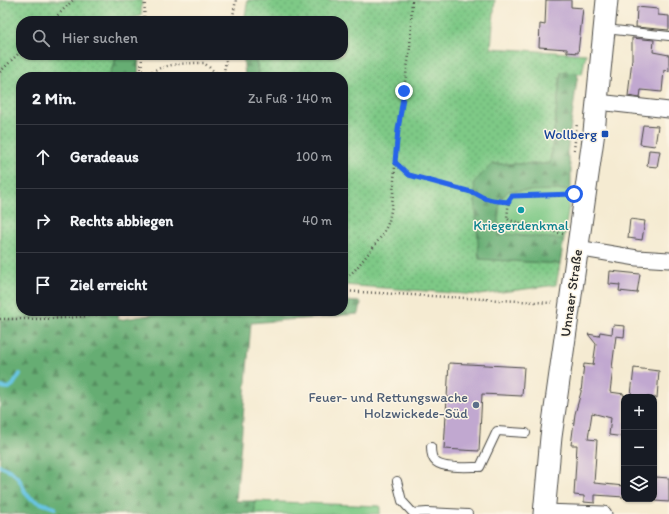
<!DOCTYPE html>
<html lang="de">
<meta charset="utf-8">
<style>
:root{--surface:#171b24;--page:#242831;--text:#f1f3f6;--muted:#9ea1a6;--line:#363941}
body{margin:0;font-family:Itim,sans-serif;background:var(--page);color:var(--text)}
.controls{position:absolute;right:12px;bottom:12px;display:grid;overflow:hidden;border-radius:8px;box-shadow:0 1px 3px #0004}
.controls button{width:36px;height:36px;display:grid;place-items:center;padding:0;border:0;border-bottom:1px solid var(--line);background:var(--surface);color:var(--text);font:20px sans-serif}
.stop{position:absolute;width:12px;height:12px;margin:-9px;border:3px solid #2563eb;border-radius:50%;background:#fff}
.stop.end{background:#2563eb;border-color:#fff;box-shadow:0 1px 4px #0008}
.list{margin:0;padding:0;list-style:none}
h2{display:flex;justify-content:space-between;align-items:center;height:52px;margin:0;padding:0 16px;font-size:17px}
h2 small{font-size:13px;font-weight:400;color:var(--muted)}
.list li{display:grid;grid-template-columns:26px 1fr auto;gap:12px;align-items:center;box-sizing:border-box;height:64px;padding:0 16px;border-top:1px solid var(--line)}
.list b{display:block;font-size:15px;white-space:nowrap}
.list em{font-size:13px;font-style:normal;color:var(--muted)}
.icon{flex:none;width:22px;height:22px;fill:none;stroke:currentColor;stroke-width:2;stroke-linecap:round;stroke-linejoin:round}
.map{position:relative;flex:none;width:669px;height:514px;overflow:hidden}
.search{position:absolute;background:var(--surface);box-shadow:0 1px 3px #0004;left:16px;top:16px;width:332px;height:44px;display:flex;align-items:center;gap:10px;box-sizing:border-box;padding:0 14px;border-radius:16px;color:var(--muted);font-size:15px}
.panel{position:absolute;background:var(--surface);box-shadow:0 1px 3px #0004;left:16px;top:72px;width:332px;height:244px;border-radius:16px}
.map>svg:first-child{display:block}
.grass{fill:url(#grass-dots);stroke:#547a58}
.forest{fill:url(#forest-firs);stroke:#486c4f}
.park{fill:#7ec986;stroke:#547a58}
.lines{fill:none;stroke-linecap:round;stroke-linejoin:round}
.stream{stroke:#67c5e5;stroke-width:4}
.building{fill:#c1a8d0}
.service-casing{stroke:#494844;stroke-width:10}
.minor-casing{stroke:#494844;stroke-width:17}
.secondary-casing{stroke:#494844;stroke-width:23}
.path{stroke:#494844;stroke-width:2.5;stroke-dasharray:1 3;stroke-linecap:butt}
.service{stroke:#fff;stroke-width:8}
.minor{stroke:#fff;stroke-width:15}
.secondary{stroke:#fff;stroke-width:21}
.route{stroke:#2563eb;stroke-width:5}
.transit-dot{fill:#1a4fb4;stroke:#fcf5e5;stroke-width:1.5}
.culture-dot{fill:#0f9aa8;stroke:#fcf5e5;stroke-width:1.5}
.service-dot{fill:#5c6f8a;stroke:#fcf5e5;stroke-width:1.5}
.labels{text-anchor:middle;stroke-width:3;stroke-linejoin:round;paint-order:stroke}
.transit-label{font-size:14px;fill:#164399;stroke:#fcf5e5;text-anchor:end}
.culture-label{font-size:14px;fill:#0d838f;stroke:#fcf5e5}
.street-label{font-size:14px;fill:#2b2b2b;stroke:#fcf5e5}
.service-label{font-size:14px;fill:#4e5e75;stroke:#fcf5e5;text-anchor:end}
</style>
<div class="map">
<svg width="669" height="514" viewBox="0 0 669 514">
<defs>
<pattern id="grass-dots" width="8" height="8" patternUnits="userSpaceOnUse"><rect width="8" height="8" fill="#7ec986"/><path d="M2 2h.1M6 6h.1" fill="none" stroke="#67a36e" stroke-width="1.8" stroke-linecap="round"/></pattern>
<pattern id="forest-firs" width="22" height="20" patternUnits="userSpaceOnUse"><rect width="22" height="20" fill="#66ad73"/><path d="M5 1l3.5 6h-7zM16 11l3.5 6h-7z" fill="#548d5f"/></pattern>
</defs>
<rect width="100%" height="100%" fill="#fcf5e5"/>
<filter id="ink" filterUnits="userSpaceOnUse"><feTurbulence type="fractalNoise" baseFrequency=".025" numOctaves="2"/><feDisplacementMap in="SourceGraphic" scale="8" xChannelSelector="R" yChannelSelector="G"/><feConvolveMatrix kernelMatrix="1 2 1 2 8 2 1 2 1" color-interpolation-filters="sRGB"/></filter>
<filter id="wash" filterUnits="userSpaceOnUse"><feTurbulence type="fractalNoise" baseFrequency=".012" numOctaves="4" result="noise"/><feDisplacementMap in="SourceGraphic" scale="16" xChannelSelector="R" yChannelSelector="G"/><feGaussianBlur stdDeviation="0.9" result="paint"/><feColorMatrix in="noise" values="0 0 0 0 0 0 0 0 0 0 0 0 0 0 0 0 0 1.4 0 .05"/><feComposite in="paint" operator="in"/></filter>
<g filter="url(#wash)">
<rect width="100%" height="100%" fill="#f5ebd2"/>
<g class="grass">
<path d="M 0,0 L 142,0 L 141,16 L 129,19 L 128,21 L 21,21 L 21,55 L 117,55 L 109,77 L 21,77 L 21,311 L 90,311 L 89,314 L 60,315 L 0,321 Z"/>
<path d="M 248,0 L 495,0 L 491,48 L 586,54 L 582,74 L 561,72 L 550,164 L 492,164 L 479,259 L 560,264 L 556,285 L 479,295 L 343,285 L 343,77 L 259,77 L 255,55 L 343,55 L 343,21 L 244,21 Z"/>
</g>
<g class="forest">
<path d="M 117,55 L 139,55 L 138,77 L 109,77 Z"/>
<path d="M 243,55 L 255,55 L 259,77 L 245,77 Z"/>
<path d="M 561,72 L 578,73 L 567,153 L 571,169 L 571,190 L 508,191 L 500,201 L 498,223 L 507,234 L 564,239 L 560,264 L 479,259 L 474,182 L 492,164 L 550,164 Z"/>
<path d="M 343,301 L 361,302 L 359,314 L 251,323 L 236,501 L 255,501 L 255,514 L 0,514 L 0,321 L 60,315 L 89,314 L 90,311 L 119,311 L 118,320 L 175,311 L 343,311 Z"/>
</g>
<g class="park">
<path d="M 571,190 L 564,239 L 506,234 L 498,223 L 500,201 L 508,191 Z"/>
<path d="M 255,501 L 380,506 L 380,514 L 255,514 Z"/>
</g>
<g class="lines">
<g class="stream">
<path d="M 0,387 L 9,388 L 13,385 L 20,374"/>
<path d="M 0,466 C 8,469 16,473 20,481 C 23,486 24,492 29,497 C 36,502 46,505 55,508"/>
</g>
</g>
<g id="blocks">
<g class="building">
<path d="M 546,0 L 571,0 L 571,7 L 583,8 L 578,53 L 567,52 L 567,49 L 539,47 L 540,24 L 545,25 Z"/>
<path d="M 637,7 L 658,9 L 658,15 L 669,16 L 669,30 L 636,27 Z"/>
<path d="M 632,38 L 654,40 L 653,52 L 669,55 L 669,71 L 664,70 L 662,92 L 641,90 L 640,98 L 628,96 L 632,59 Z"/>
<path d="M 643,125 L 658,126 L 655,146 L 640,144 Z"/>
<path d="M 649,150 L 660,151 L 657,167 L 647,166 Z"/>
<path d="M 630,219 L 645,221 L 642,240 L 628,238 Z"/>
<path d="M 610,271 L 640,274 L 637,293 L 619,291 L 620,285 L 609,284 Z"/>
<path d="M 613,325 L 625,326 L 624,337 L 616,336 L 612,368 L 613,368 L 610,392 L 624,394 L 624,437 L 609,435 L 611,418 L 592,413 L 588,439 L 597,440 L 594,483 L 624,486 L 624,497 L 595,495 L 595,503 L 584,502 L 584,496 L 574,495 L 577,445 L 571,445 L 575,414 L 581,392 L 584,364 L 593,365 L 596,344 L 588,334 L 599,336 L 600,332 L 612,334 Z"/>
<path d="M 449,363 L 524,367 L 522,396 L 482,394 L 479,451 L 444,449 Z"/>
<path d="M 634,368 L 659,371 L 657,398 L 631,395 Z"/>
<path d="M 656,477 L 669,478 L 669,502 L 654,501 L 654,483 L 655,483 Z"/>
</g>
</g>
</g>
<g filter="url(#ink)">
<use href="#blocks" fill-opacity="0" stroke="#494844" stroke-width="1"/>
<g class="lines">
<defs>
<g id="service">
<path d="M 605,29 L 669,36"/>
<path d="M 431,447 C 431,452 432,459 436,462 C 444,469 469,467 480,467 L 497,431 L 526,433"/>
<path d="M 397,481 L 402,501 L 413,513 L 427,512 L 468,514"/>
</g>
<g id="minor">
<path d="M 598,102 L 669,110"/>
<path d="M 577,248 L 637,258 L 669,260"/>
<path d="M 544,512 L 604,514"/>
</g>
<path id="secondary" d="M 544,514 L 551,437 L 594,132 L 607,0"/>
</defs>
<use href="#service" class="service-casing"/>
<use href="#minor" class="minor-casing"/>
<use href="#secondary" class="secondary-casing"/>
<g class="path">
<path d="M 52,21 L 73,0"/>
<path d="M 144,21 L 145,0"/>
<path d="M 232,21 L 236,0"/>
<path d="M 0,72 L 21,51"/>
<path d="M 141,77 C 163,64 179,63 204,63 L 221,77"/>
<path d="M 141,77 L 142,55"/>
<path d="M 223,77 L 227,55"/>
<path d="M 574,150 L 577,123"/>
<path d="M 396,162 L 409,175 L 475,193 C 485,200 496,201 509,203"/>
<path d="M 563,234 L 509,220 L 507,218 L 509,200 L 512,196 L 569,195"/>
<path d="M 343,280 L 354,271 L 372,249 L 383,234 L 389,221 L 392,205 L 398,130 L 410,48 L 412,0"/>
<path d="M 343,291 L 553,303"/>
<path d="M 0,319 C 38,319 77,320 114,311"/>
</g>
<use href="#service" class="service"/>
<use href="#minor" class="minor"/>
<use href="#secondary" class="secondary"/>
</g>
</g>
<g class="lines" filter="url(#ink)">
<path class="route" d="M 404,91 L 398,130 L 395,162 L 409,175 L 475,193 C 485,200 496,201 509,202 L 509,200 L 512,196 L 574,194"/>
</g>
<rect class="transit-dot" x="601" y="130" width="8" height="8" rx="2"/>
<circle class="culture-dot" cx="521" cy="210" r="4"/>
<circle class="service-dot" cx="476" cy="405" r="4"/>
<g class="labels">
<g class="transit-label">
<text x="597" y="139">Wollberg</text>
</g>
<g class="culture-label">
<text x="521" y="230">Kriegerdenkmal</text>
</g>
<g class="street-label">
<text transform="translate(571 293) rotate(-82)" y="5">Unnaer Straße</text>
</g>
<g class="service-label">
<text x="468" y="402">Feuer- und Rettungswache<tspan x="468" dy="16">Holzwickede-Süd</tspan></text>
</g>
</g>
</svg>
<div class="controls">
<button>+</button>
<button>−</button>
<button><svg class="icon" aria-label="layers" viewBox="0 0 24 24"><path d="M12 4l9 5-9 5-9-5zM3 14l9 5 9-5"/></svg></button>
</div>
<div class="stop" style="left:574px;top:194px"></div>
<div class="stop end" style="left:404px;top:91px"></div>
<div class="search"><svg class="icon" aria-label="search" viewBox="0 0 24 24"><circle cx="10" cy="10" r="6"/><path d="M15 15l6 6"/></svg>Hier suchen</div>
<section class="panel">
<h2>2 Min.<small>Zu Fuß · 140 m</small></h2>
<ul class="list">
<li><svg class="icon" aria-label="ahead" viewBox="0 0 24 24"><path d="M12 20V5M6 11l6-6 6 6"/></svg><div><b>Geradeaus</b></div><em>100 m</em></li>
<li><svg class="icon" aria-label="right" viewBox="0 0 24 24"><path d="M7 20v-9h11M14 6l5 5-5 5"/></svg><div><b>Rechts abbiegen</b></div><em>40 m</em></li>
<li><svg class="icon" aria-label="arrive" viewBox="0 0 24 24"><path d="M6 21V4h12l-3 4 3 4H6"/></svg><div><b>Ziel erreicht</b></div></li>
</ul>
</section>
</div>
